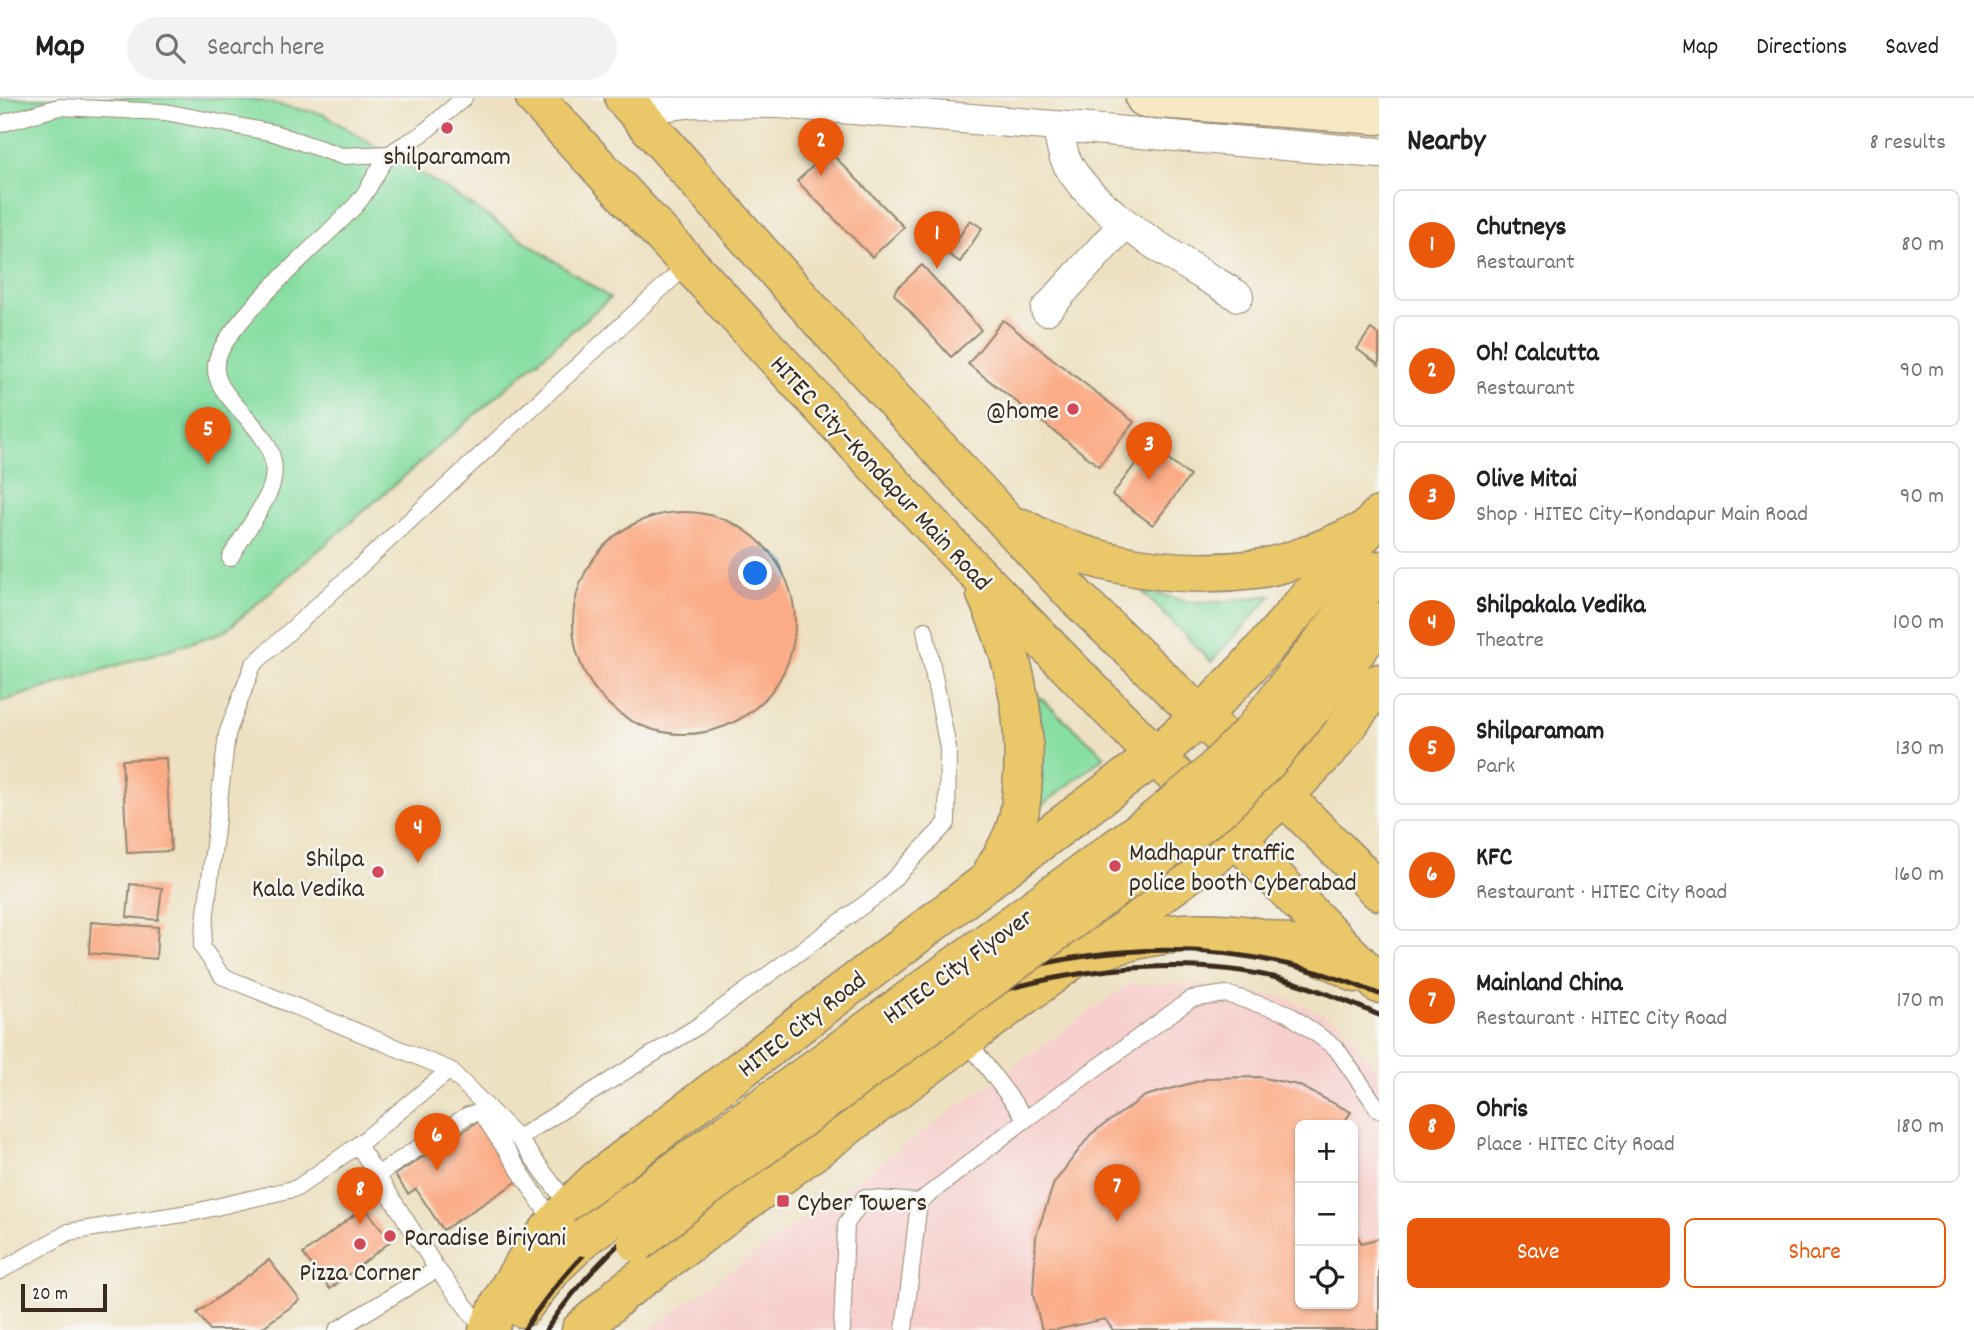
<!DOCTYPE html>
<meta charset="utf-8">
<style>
:root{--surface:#fff;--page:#f2f2f2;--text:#202124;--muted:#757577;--line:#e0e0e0;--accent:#ea580c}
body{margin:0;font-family:Dekko,sans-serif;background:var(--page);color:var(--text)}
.controls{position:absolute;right:21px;bottom:21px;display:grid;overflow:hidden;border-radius:10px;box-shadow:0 2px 5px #0004}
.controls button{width:63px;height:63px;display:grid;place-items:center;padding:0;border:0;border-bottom:2px solid var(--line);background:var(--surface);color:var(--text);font:35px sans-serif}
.scale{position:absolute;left:21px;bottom:18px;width:86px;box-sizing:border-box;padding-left:7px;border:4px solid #3b2a1e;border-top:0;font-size:19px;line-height:24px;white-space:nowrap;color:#3b2a1e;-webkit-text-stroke:5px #f6f6f2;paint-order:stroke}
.you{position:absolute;left:756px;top:476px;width:24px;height:24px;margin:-18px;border:5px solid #fff;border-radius:50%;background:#1a73e8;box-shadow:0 0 0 10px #1a73e833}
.badge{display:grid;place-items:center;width:46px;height:46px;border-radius:50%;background:var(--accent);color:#fff;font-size:23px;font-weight:700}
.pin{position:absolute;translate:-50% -58px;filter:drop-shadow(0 2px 4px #0008)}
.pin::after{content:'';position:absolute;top:37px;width:24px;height:21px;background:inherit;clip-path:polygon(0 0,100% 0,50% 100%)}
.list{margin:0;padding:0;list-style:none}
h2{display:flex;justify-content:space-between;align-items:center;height:91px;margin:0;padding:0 28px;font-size:30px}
h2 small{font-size:23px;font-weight:400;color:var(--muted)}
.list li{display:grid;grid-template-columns:46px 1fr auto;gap:21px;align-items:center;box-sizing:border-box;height:112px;margin:0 14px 14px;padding:0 14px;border:2px solid var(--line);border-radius:10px}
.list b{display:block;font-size:26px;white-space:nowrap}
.list p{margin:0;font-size:23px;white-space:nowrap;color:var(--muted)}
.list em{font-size:23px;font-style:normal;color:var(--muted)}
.actions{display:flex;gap:14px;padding:21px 28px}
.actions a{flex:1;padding:16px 0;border:2px solid var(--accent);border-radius:10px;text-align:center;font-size:24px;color:var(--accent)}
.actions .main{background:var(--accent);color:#fff}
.icon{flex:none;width:38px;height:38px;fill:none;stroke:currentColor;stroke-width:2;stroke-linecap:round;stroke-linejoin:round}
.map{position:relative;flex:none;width:1379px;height:1232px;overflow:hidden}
header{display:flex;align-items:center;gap:42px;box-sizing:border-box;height:98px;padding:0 35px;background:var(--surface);border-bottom:2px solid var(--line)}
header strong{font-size:33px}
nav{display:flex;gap:38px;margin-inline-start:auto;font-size:24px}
.search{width:490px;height:63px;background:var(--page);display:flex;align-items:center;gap:18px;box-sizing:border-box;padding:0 24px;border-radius:38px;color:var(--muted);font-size:26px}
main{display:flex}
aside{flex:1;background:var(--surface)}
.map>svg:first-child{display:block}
.built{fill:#f7d0ce;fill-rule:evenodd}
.green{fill:#87dea2;stroke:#618460;stroke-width:2}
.building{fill:#fbab85}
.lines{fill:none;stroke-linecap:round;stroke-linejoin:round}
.lane-casing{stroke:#948670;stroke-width:18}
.street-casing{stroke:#948670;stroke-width:32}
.secondary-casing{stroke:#948670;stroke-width:41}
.primary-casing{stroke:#948670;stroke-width:41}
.lane{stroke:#fff;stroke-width:16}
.street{stroke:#fff;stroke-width:30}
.secondary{stroke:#f7e9c3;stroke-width:38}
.primary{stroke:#eac769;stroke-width:38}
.rail{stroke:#3b2a1e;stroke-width:5}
.primary-bridge-casing{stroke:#948670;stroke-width:41;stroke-linecap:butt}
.primary-bridge{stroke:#eac769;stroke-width:38}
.poi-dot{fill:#d1495b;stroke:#f6f6f2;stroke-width:2.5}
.labels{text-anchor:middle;stroke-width:5;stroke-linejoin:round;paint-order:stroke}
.poi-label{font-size:26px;fill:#3b2a1e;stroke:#f6f6f2;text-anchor:start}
.street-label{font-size:26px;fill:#3b2a1e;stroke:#f6f6f2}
</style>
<header>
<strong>Map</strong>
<div class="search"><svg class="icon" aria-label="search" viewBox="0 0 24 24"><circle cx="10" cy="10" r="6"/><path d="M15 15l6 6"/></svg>Search here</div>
<nav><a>Map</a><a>Directions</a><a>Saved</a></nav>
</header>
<main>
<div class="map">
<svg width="1379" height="1232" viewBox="0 0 1379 1232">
<rect width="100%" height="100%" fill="#f6f6f2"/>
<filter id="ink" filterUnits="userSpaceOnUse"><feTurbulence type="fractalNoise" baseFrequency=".0143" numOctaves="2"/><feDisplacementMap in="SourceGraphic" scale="14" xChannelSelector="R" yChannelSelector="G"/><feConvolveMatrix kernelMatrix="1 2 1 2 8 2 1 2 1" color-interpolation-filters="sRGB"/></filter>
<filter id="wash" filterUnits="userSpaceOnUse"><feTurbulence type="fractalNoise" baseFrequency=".00686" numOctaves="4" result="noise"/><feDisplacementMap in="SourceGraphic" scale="28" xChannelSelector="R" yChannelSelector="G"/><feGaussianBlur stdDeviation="1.57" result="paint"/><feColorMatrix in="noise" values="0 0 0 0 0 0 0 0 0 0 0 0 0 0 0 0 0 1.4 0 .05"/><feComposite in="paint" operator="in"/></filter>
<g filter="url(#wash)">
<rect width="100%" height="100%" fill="#ede1c1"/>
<path class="built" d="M 1128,886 L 1204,887 L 1286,900 L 1340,924 L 1379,974 L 1379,1232 L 649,1232 ZM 1300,1027 L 1353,1027 L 1353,1206 L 1300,1206 Z"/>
<g class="green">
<path d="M 0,0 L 245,0 L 323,16 L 454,96 L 610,200 L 224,534 L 0,604 Z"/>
<path d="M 1141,492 L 1190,504 L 1225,504 L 1272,497 L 1211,564 Z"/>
<path d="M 1037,597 L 1105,658 L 1038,711 C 1044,669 1043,640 1037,597 Z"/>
</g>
<g id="blocks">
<g class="building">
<path d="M 829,53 L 904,129 L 872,159 L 797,83 Z"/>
<path d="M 970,122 L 982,130 L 960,164 L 948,156 Z"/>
<path d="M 922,167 L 981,232 L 951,259 L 894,196 L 896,191 Z"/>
<path d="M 1003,222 L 1134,324 L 1099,368 L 968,266 Z"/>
<path d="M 1371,231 L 1379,237 L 1379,267 L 1357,251 Z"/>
<path d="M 1149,348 L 1190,378 L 1153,427 L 1112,397 Z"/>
<circle cx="684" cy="525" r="111"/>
<path d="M 166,660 L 171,753 L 127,755 L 122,662 Z"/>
<path d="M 130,786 L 162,790 L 158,822 L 127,819 Z"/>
<path d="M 91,824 L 158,829 L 156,861 L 89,855 Z"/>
<path d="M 1259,979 L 1298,987 L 1351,1014 L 1342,1027 L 1300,1027 L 1300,1206 L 1353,1206 L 1353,1133 L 1362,1145 L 1379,1140 L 1379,1232 L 1113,1232 L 1105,1221 L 1055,1232 L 1042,1232 L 1033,1197 L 1036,1138 L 1054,1085 L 1091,1036 L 1145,998 L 1210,980 Z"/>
<path d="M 479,1023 L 518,1083 L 443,1132 L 416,1091 L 408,1096 L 395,1077 Z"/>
<path d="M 369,1091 L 377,1102 L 366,1111 L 391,1143 L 330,1191 L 303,1156 L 363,1110 L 357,1101 Z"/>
<path d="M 269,1162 L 300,1202 L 259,1232 L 210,1232 L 197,1215 Z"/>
</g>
</g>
</g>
<g filter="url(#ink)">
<use href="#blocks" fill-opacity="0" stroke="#948670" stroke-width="2"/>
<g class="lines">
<defs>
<g id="lane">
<path d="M 0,26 L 59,9 L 165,14 L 274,35 L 342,58 L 389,56"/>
<path d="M 230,460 C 240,442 268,403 272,386 C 286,331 211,305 216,266 C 221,227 326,140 356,107 C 369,93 376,73 388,58 C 397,48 413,43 423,35 C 437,24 450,11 464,0"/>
<path d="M 966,941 L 1026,1021"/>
<path d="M 518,1040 L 698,928 L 880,795 L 947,725 L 948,650 L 925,532"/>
<path d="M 358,1047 L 437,1171"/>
<path d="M 377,1077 L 468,1017 L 481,1014 L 554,1125"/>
<path d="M 569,1108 L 518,1040 L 450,972 L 222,878 L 202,849 L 227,636 L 253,567 L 688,166"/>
<path d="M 0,1173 L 69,1134 L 195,1114 L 297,1090 L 358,1047 L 450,972"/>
<path d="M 337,1232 L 437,1171 L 484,1232"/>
<path d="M 842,1232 L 846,1126 L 864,1100 L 919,1104 L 1026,1021 L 1191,901 L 1226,896 L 1287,915 L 1336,950 L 1379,1012"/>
<path d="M 904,1232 L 919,1104"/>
</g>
<g id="street">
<path d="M 634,11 L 695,4 L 780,5 L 1379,55"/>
<path d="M 1057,28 C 1060,39 1061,50 1065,60 C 1087,113 1190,168 1238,198"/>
<path d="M 1046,212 L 1124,126"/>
</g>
<path id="secondary" d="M 1145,0 L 1379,17"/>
<g id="primary">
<path d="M 535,0 L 959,457 L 1379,886"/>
<path d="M 624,0 L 820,222 L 1077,500 L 1284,698 L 1379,793"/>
<path d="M 1022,430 C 1089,469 1179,481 1256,471 C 1292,466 1325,450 1357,436"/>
<path d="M 986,496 C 1013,554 1027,614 1023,678 C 1022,695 1021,714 1015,731 C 1010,746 1001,760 993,773"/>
<path d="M 1287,588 L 1379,472"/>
<path d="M 1312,610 L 1379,524"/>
<path d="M 1094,856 C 1176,820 1280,831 1356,875"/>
<path d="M 522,1210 L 555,1168 L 585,1139"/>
<path d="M 488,1232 C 515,1169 549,1127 598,1081 L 986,784 L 1155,658 L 1200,619 L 1247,570 L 1379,418"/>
<path d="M 581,1232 L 622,1195 L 1237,740 L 1284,698 L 1329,651 L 1379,585"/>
</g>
</defs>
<use href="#lane" class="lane-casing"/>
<use href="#street" class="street-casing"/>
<use href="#secondary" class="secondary-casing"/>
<use href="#primary" class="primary-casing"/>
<use href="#lane" class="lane"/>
<use href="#street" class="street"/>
<use href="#secondary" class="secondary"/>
<use href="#primary" class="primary"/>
<g class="rail">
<path d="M 524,1232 C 579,1147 656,1087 737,1029 C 798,984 859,938 927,903 C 951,891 980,883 1006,875 C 1134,839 1257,845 1379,896"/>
<path d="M 546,1232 C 601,1150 678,1092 757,1035 C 815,993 873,945 938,916 C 1037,872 1180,854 1285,882 C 1318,891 1348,904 1379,917"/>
</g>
<defs>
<g id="primary-bridge">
<path d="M 585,1139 L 1156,721 L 1206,680 L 1253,633 L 1287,588"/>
<path d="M 637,1145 L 690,1102 L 1174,747 L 1223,708 L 1270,661 L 1312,610"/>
</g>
</defs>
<use href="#primary-bridge" class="primary-bridge-casing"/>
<use href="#primary-bridge" class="primary-bridge"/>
</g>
</g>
<g class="poi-dot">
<circle cx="447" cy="30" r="7"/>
<circle cx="1073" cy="311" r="7"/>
<circle cx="1115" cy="768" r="7"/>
<circle cx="378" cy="774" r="7"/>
<rect x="776" y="1096" width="14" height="14" rx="3.5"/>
<circle cx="390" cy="1138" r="7"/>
<circle cx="360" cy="1146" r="7"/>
</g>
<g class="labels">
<g class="poi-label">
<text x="447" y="66" text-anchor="middle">shilparamam</text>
<text x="1059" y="320" text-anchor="end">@home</text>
<text x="1129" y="762">Madhapur traffic<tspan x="1129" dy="30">police booth Cyberabad</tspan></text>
<text x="364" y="768" text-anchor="end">Shilpa<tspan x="364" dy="30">Kala Vedika</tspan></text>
<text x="797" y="1112">Cyber Towers</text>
<text x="404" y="1147">Paradise Biriyani</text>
<text x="360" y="1182" text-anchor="middle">Pizza Corner</text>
</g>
<g class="street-label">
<text transform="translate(882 374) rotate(47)" y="9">HITEC City–Kondapur Main Road</text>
<text transform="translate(957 867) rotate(-36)" y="9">HITEC City Flyover</text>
<text transform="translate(801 925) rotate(-38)" y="9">HITEC City Road</text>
</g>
</g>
</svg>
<div class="controls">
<button>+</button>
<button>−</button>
<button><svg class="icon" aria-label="locate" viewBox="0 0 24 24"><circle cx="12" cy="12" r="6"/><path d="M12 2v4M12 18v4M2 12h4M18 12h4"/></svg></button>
</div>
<div class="scale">20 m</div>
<div class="you"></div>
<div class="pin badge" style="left:937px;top:171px">1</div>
<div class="pin badge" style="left:821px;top:78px">2</div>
<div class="pin badge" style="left:1149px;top:382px">3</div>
<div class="pin badge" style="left:418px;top:765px">4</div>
<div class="pin badge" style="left:208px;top:367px">5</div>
<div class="pin badge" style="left:437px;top:1073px">6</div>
<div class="pin badge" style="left:1117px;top:1124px">7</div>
<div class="pin badge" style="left:360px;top:1127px">8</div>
</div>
<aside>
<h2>Nearby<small>8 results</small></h2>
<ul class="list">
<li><span class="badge">1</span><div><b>Chutneys</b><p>Restaurant</p></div><em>80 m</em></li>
<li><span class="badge">2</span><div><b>Oh! Calcutta</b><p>Restaurant</p></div><em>90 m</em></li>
<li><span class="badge">3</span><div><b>Olive Mitai</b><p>Shop · HITEC City–Kondapur Main Road</p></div><em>90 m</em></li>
<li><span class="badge">4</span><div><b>Shilpakala Vedika</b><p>Theatre</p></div><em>100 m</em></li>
<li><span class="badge">5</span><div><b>Shilparamam</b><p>Park</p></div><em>130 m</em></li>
<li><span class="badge">6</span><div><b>KFC</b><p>Restaurant · HITEC City Road</p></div><em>160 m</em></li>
<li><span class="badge">7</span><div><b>Mainland China</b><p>Restaurant · HITEC City Road</p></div><em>170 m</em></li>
<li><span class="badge">8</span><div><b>Ohris</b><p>Place · HITEC City Road</p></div><em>180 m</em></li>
</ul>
<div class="actions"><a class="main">Save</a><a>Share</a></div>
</aside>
</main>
